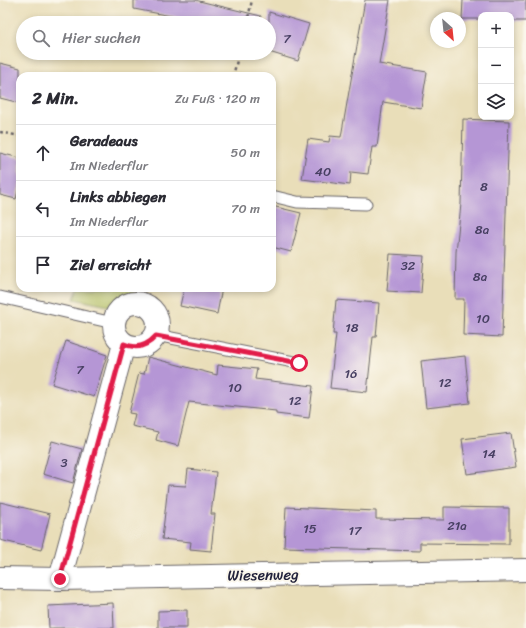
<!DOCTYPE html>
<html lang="de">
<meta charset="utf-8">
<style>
:root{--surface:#fff;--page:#f7f7f7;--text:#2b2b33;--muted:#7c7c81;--line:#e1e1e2}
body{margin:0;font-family:Sriracha,sans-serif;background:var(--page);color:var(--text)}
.controls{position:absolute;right:12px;top:12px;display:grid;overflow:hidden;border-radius:8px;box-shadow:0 2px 6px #0003}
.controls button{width:36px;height:36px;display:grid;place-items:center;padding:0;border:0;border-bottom:1px solid var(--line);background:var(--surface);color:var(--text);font:20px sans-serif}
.compass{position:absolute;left:430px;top:12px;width:36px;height:36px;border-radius:50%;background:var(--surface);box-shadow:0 2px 6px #0003;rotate:153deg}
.stop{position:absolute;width:12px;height:12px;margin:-9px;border:3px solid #e11d48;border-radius:50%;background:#fff}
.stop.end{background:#e11d48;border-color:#fff;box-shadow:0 1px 4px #0008}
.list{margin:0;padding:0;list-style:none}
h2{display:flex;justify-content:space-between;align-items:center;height:52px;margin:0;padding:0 16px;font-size:17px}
h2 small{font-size:13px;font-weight:400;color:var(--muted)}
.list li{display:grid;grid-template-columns:26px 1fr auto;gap:12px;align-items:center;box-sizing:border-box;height:56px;padding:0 16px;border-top:1px solid var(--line)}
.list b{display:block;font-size:15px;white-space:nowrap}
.list p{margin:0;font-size:13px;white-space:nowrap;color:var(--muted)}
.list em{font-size:13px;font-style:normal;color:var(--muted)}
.icon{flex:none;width:22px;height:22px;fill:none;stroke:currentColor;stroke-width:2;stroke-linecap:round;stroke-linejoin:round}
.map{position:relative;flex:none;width:526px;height:628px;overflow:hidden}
.search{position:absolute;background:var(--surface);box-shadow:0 2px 6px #0003;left:16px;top:16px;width:260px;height:44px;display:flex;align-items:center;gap:10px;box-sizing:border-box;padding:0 14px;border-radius:22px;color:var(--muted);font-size:15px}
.panel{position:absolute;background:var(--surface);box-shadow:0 2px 6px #0003;left:16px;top:72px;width:260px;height:220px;border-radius:12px}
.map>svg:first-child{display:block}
.green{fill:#b0bc5e;stroke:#696f4c}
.building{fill:#b596d5}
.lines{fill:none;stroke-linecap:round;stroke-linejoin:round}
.lane-casing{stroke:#686467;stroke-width:13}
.street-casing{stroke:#686467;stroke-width:24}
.path{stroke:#686467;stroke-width:2.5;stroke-dasharray:3 3;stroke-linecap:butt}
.lane{stroke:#fff;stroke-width:11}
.street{stroke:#fff;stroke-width:22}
.route{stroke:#e11d48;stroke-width:5}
.labels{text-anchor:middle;stroke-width:4;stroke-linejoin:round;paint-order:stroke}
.number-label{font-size:13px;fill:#473f62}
.street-label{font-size:15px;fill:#22223b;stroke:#fbf7ec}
</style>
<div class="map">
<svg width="526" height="628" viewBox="0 0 526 628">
<rect width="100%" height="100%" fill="#fbf7ec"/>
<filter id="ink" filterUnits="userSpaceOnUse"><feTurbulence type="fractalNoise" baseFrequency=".025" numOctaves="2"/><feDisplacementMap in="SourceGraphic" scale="8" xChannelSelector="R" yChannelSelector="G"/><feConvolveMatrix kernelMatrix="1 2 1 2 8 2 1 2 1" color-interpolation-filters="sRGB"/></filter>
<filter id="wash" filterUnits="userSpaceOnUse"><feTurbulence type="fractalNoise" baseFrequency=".012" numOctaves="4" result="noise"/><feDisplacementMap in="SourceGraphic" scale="16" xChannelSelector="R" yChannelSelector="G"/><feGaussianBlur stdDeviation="0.9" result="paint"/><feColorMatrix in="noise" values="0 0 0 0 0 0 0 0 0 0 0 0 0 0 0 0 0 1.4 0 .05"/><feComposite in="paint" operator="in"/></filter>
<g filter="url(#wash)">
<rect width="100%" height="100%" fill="#e9deb9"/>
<path class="green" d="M 78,288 L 141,288 L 108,306 L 74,299 Z"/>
<g id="blocks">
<g class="building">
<path d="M 134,0 L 195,0 L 261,16 L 260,23 L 208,23 L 134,9 Z"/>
<path d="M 365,0 L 390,0 L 379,64 L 427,72 L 421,108 L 383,102 L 377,147 L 372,147 L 368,174 L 351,172 L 350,185 L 302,179 L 308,139 L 329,142 L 330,136 L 341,137 Z"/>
<path d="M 463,0 L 526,0 L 526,21 L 511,21 L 511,15 L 481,15 L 481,19 L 462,19 Z"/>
<path d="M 269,12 L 309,24 L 298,61 L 269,52 Z"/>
<path d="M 0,63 L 20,68 L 20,103 L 0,98 Z"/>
<path d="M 463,119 L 509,121 L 502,337 L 463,335 L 464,299 L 455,299 L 456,252 L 461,204 Z"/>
<path d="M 0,153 L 20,158 L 20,184 L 16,199 L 0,195 Z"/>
<path d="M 272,206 L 301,213 L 291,252 L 272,247 Z"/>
<path d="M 390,254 L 424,256 L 421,293 L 387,291 Z"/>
<path d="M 184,288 L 222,288 L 217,314 L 180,306 Z"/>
<path d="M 336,300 L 379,303 L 376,337 L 373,337 L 367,392 L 330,388 L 336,334 L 333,334 Z"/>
<path d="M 66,341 L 107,355 L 94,397 L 52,384 Z"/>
<path d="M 465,356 L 470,403 L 426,408 L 421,361 Z"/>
<path d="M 148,357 L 217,375 L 218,365 L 257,369 L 255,379 L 313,386 L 309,418 L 276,414 L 276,411 L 189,402 L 178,446 L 156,440 L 158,432 L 132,426 L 135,414 L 129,413 L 139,373 L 144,374 Z"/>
<path d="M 511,433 L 516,467 L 467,474 L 462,439 Z"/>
<path d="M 52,441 L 82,449 L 73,483 L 43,474 Z"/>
<path d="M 188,469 L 216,472 L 211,514 L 215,514 L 211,551 L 190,549 L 191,542 L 162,539 L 168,485 L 186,486 Z"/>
<path d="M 0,502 L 50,514 L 41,550 L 0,540 Z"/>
<path d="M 286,507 L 376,511 L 376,519 L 444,520 L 444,507 L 509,508 L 509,544 L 420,543 L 420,551 L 284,547 Z"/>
<path d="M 113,603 L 114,628 L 49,628 L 48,606 Z"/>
<path d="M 187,610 L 187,628 L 158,628 L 158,611 Z"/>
</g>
</g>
</g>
<g filter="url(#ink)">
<use href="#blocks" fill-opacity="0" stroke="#686467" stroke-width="1"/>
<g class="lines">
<defs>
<g id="lane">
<path d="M 272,196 L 297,202 L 366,204"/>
<path d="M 0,297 L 113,323"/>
<path d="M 156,335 L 299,363"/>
</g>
<g id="street">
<circle cx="136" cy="325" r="22"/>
<path d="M 0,578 L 60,579 L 526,570"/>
<path d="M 60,579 L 124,344"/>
</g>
</defs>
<use href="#lane" class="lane-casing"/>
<use href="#street" class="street-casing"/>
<g class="path">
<path d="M 247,23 L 252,0"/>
<path d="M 233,76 L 239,53"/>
<path d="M 0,132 L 20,136"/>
</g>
<use href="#lane" class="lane"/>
<use href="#street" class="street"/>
</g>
</g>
<g class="lines" filter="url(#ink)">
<path class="route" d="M 60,579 L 124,344 C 137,350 147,346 156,336 L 299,363"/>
</g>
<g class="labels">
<g class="number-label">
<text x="287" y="43">7</text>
<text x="323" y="176">40</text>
<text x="484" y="191">8</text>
<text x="482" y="234">8a</text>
<text x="408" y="270">32</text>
<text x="480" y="281">8a</text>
<text x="483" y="323">10</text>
<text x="352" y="332">18</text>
<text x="80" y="374">7</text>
<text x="351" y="378">16</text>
<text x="445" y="387">12</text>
<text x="235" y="392">10</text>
<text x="295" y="405">12</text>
<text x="489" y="458">14</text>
<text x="64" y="467">3</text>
<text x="457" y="530">21a</text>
<text x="310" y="533">15</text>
<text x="355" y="535">17</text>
</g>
<g class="street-label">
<text transform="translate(263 575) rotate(-1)" y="5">Wiesenweg</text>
</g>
</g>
</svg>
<div class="controls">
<button>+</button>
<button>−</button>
<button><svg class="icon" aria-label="layers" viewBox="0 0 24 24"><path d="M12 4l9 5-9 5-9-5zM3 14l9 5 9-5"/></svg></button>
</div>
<svg class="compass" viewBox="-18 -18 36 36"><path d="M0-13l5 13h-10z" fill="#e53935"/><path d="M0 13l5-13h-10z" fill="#7c7c81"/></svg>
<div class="stop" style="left:299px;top:363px"></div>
<div class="stop end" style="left:60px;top:579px"></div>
<div class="search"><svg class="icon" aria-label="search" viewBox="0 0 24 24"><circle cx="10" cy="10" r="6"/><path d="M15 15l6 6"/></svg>Hier suchen</div>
<section class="panel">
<h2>2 Min.<small>Zu Fuß · 120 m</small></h2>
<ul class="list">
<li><svg class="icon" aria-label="ahead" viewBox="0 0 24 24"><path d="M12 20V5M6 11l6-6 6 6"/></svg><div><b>Geradeaus</b><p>Im Niederflur</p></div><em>50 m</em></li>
<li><svg class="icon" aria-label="left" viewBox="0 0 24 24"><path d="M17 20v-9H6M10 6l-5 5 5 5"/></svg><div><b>Links abbiegen</b><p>Im Niederflur</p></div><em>70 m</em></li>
<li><svg class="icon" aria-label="arrive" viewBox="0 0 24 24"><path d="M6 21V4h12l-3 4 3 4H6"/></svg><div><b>Ziel erreicht</b></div></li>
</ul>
</section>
</div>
